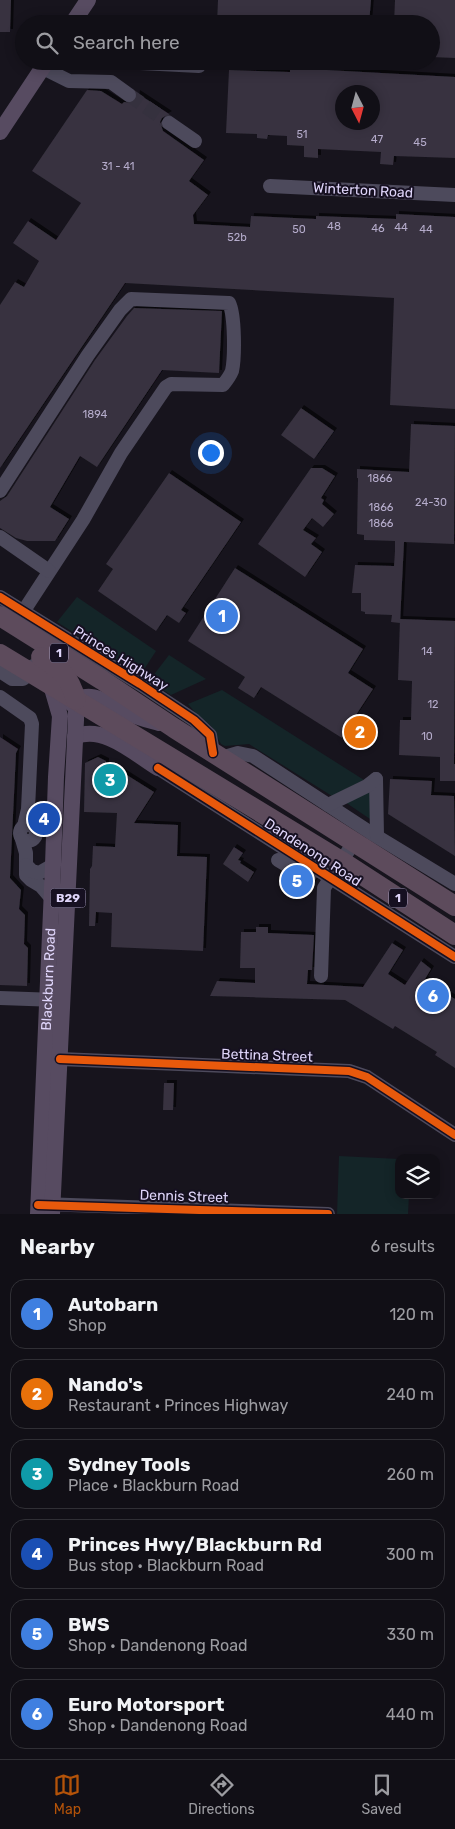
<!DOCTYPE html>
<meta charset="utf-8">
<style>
:root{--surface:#110f16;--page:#1e1d23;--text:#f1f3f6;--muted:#9c9ca1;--line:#302f35;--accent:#b45309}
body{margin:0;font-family:Rubik,sans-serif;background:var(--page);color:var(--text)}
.controls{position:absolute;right:15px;bottom:15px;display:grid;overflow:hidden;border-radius:10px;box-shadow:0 2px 12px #0003}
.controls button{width:45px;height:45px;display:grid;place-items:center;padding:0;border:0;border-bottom:1px solid var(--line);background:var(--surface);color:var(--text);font:25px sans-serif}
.compass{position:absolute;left:335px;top:85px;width:45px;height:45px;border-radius:50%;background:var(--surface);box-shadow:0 2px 12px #0003;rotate:174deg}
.you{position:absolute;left:210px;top:452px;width:18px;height:18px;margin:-12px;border:4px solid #fff;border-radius:50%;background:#1a73e8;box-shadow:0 0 0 8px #1a73e833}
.badge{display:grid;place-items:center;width:32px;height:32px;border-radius:50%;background:var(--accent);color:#fff;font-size:16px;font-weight:700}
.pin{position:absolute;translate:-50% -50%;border:2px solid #fff;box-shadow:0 1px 5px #0006}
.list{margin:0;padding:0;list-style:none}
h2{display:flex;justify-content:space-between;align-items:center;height:65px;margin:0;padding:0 20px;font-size:21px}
h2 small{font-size:16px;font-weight:400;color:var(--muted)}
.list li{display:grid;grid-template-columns:32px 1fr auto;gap:15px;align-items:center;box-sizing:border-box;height:70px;margin:0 10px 10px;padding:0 10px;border:1px solid var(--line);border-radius:15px}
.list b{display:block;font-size:19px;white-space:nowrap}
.list p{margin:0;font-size:16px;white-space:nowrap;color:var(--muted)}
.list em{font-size:16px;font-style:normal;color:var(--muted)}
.icon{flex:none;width:28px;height:28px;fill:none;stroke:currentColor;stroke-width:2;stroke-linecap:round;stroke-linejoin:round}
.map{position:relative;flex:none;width:455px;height:1214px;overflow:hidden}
.search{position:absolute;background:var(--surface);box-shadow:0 2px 12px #0003;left:15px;right:15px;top:15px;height:55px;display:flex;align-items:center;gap:12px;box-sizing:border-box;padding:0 18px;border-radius:28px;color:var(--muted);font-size:19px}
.sheet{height:545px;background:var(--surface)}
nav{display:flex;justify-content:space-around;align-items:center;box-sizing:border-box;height:70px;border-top:1px solid var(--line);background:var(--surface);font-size:14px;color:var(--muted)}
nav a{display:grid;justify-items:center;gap:2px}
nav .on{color:var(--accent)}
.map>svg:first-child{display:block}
.green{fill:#142528}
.building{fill:#37323f;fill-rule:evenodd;filter:url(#shadow)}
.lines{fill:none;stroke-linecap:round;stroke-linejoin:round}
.minor-tunnel{stroke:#35313e;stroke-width:14;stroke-dasharray:14 7;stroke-linecap:butt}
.minor{stroke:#4d4a5c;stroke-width:14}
.major{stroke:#574b61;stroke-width:16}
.highway{stroke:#5d4b5c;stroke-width:20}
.cycleway-casing{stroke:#161021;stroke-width:11}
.cycleway{stroke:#e8590c;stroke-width:8}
.labels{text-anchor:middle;stroke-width:4;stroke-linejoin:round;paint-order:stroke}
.number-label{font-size:11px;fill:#b5accb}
.shield{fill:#161021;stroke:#a39ab9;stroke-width:1}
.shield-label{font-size:12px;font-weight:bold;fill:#dfd5fa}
.street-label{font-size:14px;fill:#dfd5fa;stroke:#161021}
</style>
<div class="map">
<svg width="455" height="1214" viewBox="0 0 455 1214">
<defs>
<filter id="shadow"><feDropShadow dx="3" dy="-3" stdDeviation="0" flood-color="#0009"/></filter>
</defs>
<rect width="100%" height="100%" fill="#17141d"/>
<g class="green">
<path d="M 77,597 L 156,651 L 143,671 L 139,674 L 57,622 Z"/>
<path d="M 169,655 L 206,679 L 171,695 L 149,681 Z"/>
<path d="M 222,690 L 364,780 L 332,796 L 249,744 L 225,746 L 221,744 L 211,726 L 198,716 L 188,704 Z"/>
<path d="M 372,790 L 370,819 L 345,802 Z"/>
<path d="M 339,1156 L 399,1159 L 399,1195 L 409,1195 L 408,1214 L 337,1214 Z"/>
</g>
<g class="building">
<path d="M 0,0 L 11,0 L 10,32 L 0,32 Z"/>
<path d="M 218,0 L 371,0 L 369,24 L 217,24 Z"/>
<path d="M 395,0 L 455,0 L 455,58 L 431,57 L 431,24 L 394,24 Z"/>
<path d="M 290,68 L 455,77 L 455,158 L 394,156 L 393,165 L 380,164 L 381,152 L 318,149 L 318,158 L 304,157 L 304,146 L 287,145 L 287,136 L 268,135 L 267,139 L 257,138 L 257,134 L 226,133 L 229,70 L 290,72 ZM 342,92 L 372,92 L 372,122 L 342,122 Z"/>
<path d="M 87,90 L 101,91 L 122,104 L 124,102 L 133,103 L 136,100 L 137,93 L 169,114 L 162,118 L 160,122 L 163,131 L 204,160 L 189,181 L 208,195 L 193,215 L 194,224 L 250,227 L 251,216 L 316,219 L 316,216 L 396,219 L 396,214 L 455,217 L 455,409 L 390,405 L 394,298 L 125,283 L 0,468 L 0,305 L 15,282 L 24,287 L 39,261 L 13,243 L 28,221 L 56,240 L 81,203 L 32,171 Z"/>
<path d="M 134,308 L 222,311 L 219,373 L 162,370 L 97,467 L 80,456 L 50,507 L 69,519 L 55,541 L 27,541 L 16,538 L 0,528 L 0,501 L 7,496 L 95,360 L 127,316 Z"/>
<path d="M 301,408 L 334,431 L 314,459 L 281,435 Z"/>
<path d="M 411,424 L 455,426 L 454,544 L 404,542 L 400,623 L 391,622 L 392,615 L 365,614 L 365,612 L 361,611 L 361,593 L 352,593 L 355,565 L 394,566 L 395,551 L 395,541 L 364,540 L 364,535 L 357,534 L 358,478 L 357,478 L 357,469 L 409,472 Z"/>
<path d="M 311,468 L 322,468 L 335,476 L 321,498 L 324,500 L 322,504 L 334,514 L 323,527 L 312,518 L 303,530 L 316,538 L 311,544 L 322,552 L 305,577 L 258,544 Z"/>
<path d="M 169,473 L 241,522 L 181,610 L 186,613 L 179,623 L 167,615 L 156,631 L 98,591 L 113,569 L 106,564 Z"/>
<path d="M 235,568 L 363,649 L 348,673 L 373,689 L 354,718 L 364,723 L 364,727 L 370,727 L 369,738 L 365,744 L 360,747 L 352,745 L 343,736 L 342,738 L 261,687 L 254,698 L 238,688 L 245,677 L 188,641 Z"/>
<path d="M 400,619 L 455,621 L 454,764 L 455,764 L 455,781 L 440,781 L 440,757 L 399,755 L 400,720 L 411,720 L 412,681 L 398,680 Z"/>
<path d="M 0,737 L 18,749 L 16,753 L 10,878 L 21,890 L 19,909 L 25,915 L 24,944 L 28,948 L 27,986 L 0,985 Z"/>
<path d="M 98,757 L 106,761 L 106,767 L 114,767 L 154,792 L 134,823 L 178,825 L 177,856 L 207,857 L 203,951 L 111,947 L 112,913 L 96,912 L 95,926 L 89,926 L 90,869 L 92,866 L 93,846 L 115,847 L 117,813 L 84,812 L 85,763 Z"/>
<path d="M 390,779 L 432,781 L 431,795 L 454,796 L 455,856 L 388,814 Z"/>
<path d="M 234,847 L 243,853 L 238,860 L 241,861 L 240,863 L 254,872 L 248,882 L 223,864 Z"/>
<path d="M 296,869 L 315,881 L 304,897 L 279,881 L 284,874 L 292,874 Z"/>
<path d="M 256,927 L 268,927 L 268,933 L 314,935 L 312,970 L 308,970 L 307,984 L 363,987 L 392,943 L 403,950 L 388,974 L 405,985 L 421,961 L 431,969 L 425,979 L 429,982 L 430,987 L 441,994 L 445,993 L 455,999 L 455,1068 L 435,1055 L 437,1052 L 395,1026 L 393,1029 L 345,1000 L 210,996 L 217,981 L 255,983 L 255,968 L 240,968 L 241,932 L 256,932 Z"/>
<path d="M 164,1083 L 174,1083 L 173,1110 L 163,1110 Z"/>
</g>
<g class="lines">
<g class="minor-tunnel">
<path d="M 129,95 L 169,123"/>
<path d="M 288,866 L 314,882"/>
</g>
<g class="minor">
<path d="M 101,61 L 199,66"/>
<path d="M 43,68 L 69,81 L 111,82 L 129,95"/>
<path d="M 169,123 L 195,141"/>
<path d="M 270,186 L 455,195"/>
<path d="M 0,491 L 88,355 L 120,310 L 131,299 L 229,303 C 235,315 235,357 232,371 C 230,376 227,380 223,385 L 171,384 L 166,387 L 121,453 L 83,520 L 23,612"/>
<path d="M 0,537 L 49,571"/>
<path d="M 0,597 L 140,684 L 194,720 L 210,735 L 213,753"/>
<path d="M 0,671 L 12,679 L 23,679 L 31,673 L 33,666"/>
<path d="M 0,697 L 30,718 L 32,724 L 28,809 L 24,826"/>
<path d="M 221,758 L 238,753 L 253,756 L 371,833 L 455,884"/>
<path d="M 158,768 L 455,957"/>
<path d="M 376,779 L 377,836"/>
<path d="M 328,805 L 367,786 L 376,779"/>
<circle cx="28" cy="833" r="8"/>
<path d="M 22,839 L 26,853 L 26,875 L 31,880 L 41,886 L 52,899"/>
<path d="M 278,860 L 288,866"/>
<path d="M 26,865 L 32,871 L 39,873 L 53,865"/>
<path d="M 321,976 L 324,888 L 354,842"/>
<path d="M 0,998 L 57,1000"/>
<path d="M 60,1059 L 349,1071 L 367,1077 L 455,1135"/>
<path d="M 42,1204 L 328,1214"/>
</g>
<g class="major">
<path d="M 72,24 L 88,0"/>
<path d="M 0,132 L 47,61"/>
<path d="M 72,704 C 89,687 109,704 126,712 C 136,717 148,720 159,723"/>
<path d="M 75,737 C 103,724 135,754 158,768 L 167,756"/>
<path id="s1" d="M 38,1214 L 53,865 L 56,777 L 60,716 L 51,685"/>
<path d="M 52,1214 L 76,720 L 76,700"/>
</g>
<g class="highway">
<path d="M 0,616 L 102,680 L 174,728 L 455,906"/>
<path d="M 0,654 L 341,861 L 455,935"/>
<path d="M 41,657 C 61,670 69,675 76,700"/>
</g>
<defs>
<g id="cycleway">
<path d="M 0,597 L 140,684 L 194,720 L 210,735 L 213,753"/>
<path d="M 158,768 L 455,957"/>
<path d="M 60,1059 L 349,1071 L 367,1077 L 455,1135"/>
<path d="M 38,1205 L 328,1214"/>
</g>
</defs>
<use href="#cycleway" class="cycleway-casing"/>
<use href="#cycleway" class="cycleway"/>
</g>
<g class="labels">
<g class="number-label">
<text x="302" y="138">51</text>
<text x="377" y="143">47</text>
<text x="420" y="146">45</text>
<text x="118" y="170">31 - 41</text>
<text x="334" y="230">48</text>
<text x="401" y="231">44</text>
<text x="378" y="232">46</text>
<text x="299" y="233">50</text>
<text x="426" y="233">44</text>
<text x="237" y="241">52b</text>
<text x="95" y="418">1894</text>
<text x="380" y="482">1866</text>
<text x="431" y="506">24-30</text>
<text x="381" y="511">1866</text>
<text x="381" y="527">1866</text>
<text x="427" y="655">14</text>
<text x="433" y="708">12</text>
<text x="427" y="740">10</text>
</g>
<g class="shield">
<rect x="50" y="643.5" width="18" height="19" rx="4"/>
<rect x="50.5" y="888.5" width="35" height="19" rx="4"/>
<rect x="389" y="888.5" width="18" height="19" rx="4"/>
</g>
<g class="shield-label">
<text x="59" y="657">1</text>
<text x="68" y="902">B29</text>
<text x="398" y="902">1</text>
</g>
<g class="street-label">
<text transform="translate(363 190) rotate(3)" y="5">Winterton Road</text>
<text transform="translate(121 658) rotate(32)" y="5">Princes Highway</text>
<text transform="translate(313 852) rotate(33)" y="5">Dandenong Road</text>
<text dy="5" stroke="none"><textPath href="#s1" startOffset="235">Blackburn Road</textPath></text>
<text transform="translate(267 1055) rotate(2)" y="5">Bettina Street</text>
<text transform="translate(184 1196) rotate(2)" y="5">Dennis Street</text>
</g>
</g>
</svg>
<div class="controls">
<button><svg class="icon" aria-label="layers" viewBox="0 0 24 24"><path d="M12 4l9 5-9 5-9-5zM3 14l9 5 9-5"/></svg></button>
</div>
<svg class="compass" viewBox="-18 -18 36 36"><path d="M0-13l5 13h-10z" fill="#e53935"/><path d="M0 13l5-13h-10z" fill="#9c9ca1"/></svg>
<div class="you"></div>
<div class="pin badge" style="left:222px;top:616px;background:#3f7fe0">1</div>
<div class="pin badge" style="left:360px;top:732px;background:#e8710a">2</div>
<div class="pin badge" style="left:110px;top:780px;background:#0f9aa8">3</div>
<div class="pin badge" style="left:44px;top:819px;background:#1a4fb4">4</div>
<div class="pin badge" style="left:297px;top:881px;background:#3f7fe0">5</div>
<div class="pin badge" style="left:433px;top:996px;background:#3f7fe0">6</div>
<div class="search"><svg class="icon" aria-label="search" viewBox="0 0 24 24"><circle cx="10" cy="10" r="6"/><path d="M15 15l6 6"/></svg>Search here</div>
</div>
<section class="sheet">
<h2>Nearby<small>6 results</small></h2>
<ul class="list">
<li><span class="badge" style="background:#3f7fe0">1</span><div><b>Autobarn</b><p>Shop</p></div><em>120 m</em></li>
<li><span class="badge" style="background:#e8710a">2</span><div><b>Nando's</b><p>Restaurant · Princes Highway</p></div><em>240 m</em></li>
<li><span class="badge" style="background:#0f9aa8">3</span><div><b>Sydney Tools</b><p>Place · Blackburn Road</p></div><em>260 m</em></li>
<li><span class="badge" style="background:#1a4fb4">4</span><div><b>Princes Hwy/Blackburn Rd</b><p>Bus stop · Blackburn Road</p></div><em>300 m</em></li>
<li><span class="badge" style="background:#3f7fe0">5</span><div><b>BWS</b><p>Shop · Dandenong Road</p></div><em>330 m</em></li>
<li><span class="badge" style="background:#3f7fe0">6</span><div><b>Euro Motorsport</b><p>Shop · Dandenong Road</p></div><em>440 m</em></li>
</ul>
</section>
<nav>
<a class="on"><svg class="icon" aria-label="map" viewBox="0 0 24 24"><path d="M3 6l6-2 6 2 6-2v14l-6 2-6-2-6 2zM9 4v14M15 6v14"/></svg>Map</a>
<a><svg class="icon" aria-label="directions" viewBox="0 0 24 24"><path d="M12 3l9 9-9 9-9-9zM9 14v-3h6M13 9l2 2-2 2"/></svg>Directions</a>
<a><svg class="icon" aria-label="saved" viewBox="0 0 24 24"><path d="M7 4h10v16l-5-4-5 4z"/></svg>Saved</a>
</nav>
